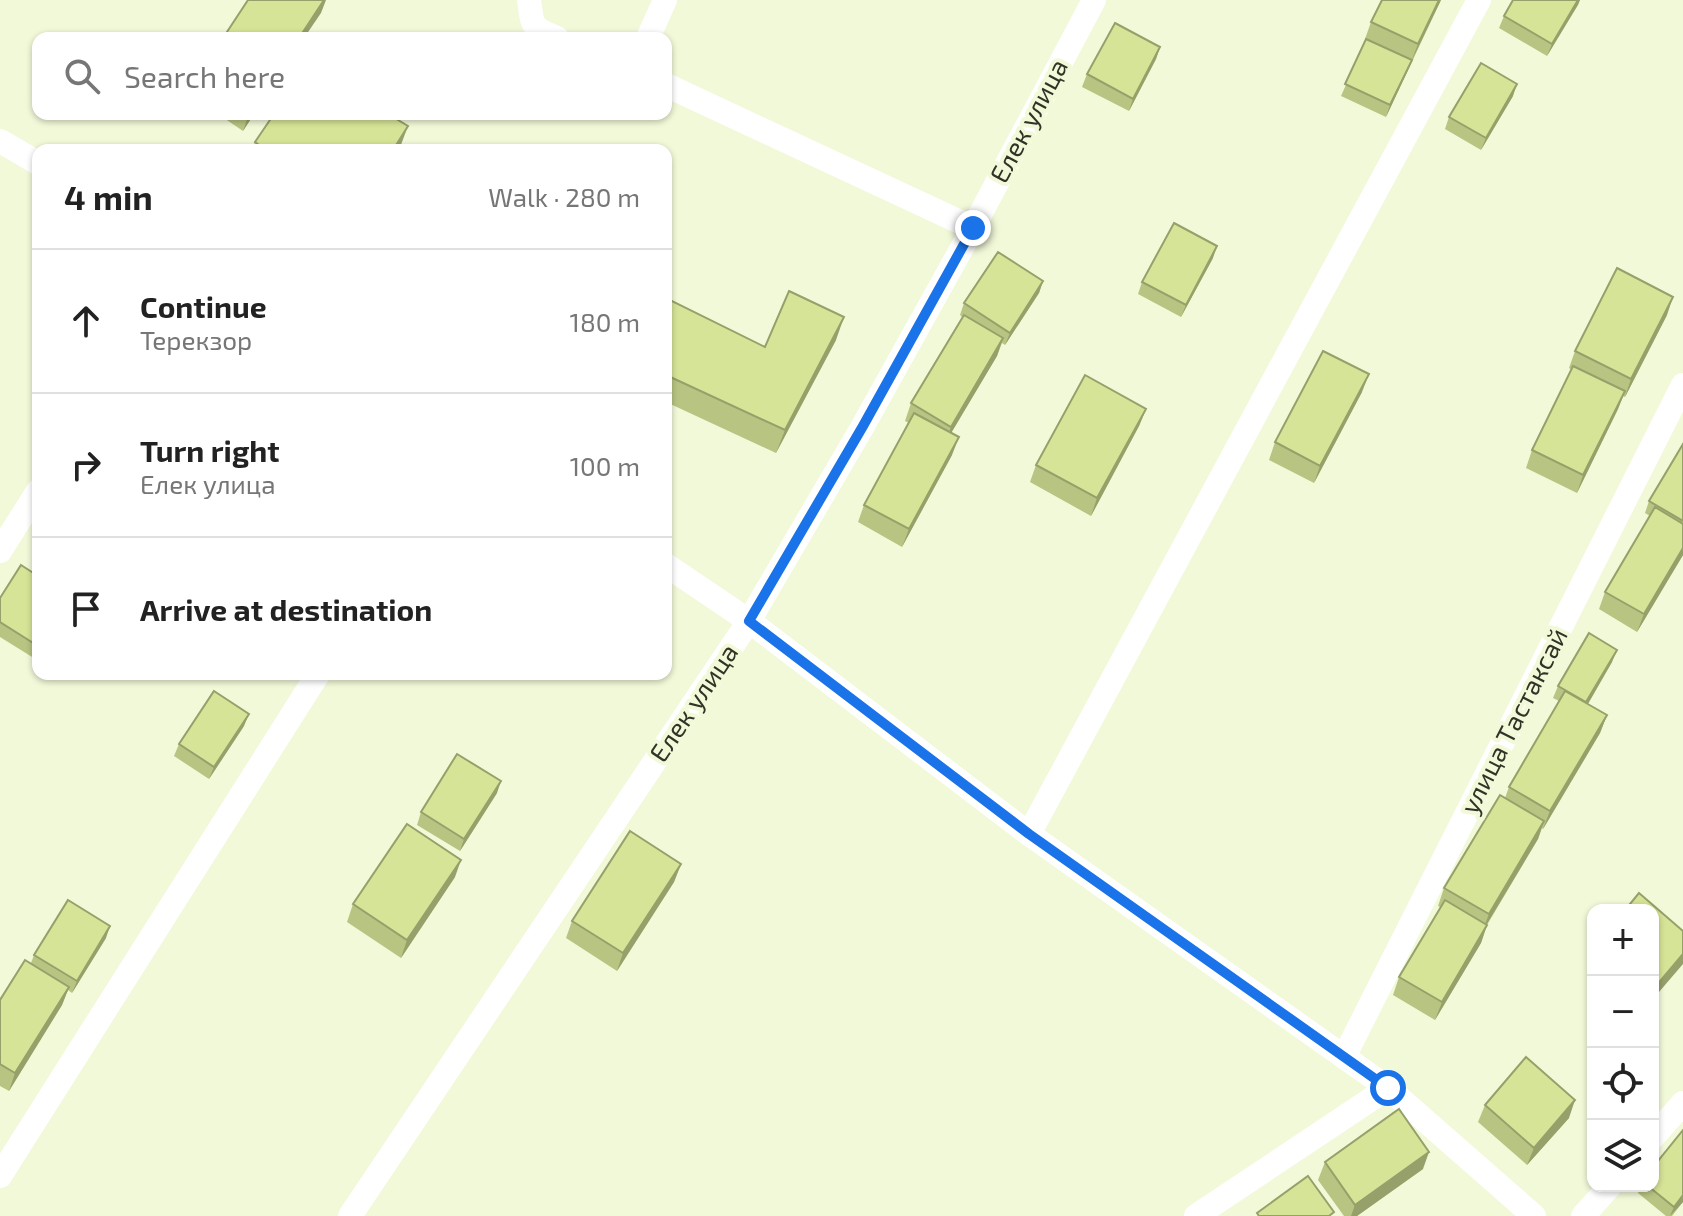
<!DOCTYPE html>
<meta charset="utf-8">
<style>
:root{--surface:#fff;--page:#f2f2f2;--text:#222;--muted:#767676;--line:#e0e0e0}
body{margin:0;font-family:"Exo 2",sans-serif;background:var(--page);color:var(--text)}
.controls{position:absolute;right:24px;bottom:24px;display:grid;overflow:hidden;border-radius:16px;box-shadow:0 2px 6px #0004}
.controls button{width:72px;height:72px;display:grid;place-items:center;padding:0;border:0;border-bottom:2px solid var(--line);background:var(--surface);color:var(--text);font:40px sans-serif}
.stop{position:absolute;width:24px;height:24px;margin:-18px;border:6px solid #1a73e8;border-radius:50%;background:#fff}
.stop.end{background:#1a73e8;border-color:#fff;box-shadow:0 2px 8px #0008}
.list{margin:0;padding:0;list-style:none}
h2{display:flex;justify-content:space-between;align-items:center;height:104px;margin:0;padding:0 32px;font-size:34px}
h2 small{font-size:26px;font-weight:400;color:var(--muted)}
.list li{display:grid;grid-template-columns:52px 1fr auto;gap:24px;align-items:center;box-sizing:border-box;height:144px;padding:0 32px;border-top:2px solid var(--line)}
.list b{display:block;font-size:30px;white-space:nowrap}
.list p{margin:0;font-size:26px;white-space:nowrap;color:var(--muted)}
.list em{font-size:26px;font-style:normal;color:var(--muted)}
.icon{flex:none;width:44px;height:44px;fill:none;stroke:currentColor;stroke-width:2;stroke-linecap:round;stroke-linejoin:round}
.map{position:relative;flex:none;width:1683px;height:1216px;overflow:hidden}
.search{position:absolute;background:var(--surface);box-shadow:0 2px 6px #0004;left:32px;top:32px;width:640px;height:88px;display:flex;align-items:center;gap:20px;box-sizing:border-box;padding:0 28px;border-radius:16px;color:var(--muted);font-size:30px}
.panel{position:absolute;background:var(--surface);box-shadow:0 2px 6px #0004;left:32px;top:144px;width:640px;height:536px;border-radius:16px}
.map>svg:first-child{display:block}
.lines{fill:none;stroke-linecap:round;stroke-linejoin:round}
.minor{stroke:#fff;stroke-width:24}
.wall{fill:#b8c482}
.shaded-wall{fill:#96a06a}
.building{fill:#d6e497;stroke:#96a06a;stroke-width:2}
.route{stroke:#1a73e8;stroke-width:10}
.labels{text-anchor:middle;stroke-width:8;stroke-linejoin:round;paint-order:stroke}
.street-label{font-size:26px;fill:#313327;stroke:#f2f9d9}
</style>
<div class="map">
<svg width="1683" height="1216" viewBox="0 0 1683 1216">
<rect width="100%" height="100%" fill="#f2f9d9"/>
<g class="lines">
<g class="minor">
<path d="M 529,0 C 533,27 530,27 557,38"/>
<path d="M 648,38 L 665,0"/>
<path d="M 666,85 L 973,228"/>
<path d="M 0,141 L 38,163"/>
<path d="M 0,551 L 38,491"/>
<path d="M 666,565 L 749,621 L 1029,834 L 1388,1088 L 1534,1216"/>
<path d="M 1029,834 L 1479,0"/>
<path d="M 1344,1057 L 1683,385"/>
<path d="M 1653,1137 L 1683,1103"/>
<path d="M 0,1176 L 318,674"/>
<path d="M 350,1216 L 749,621 L 863,426 L 973,228 L 1094,0"/>
<path d="M 1196,1216 L 1388,1088"/>
<path d="M 1583,1216 L 1610,1186"/>
</g>
</g>
<g class="wall">
<path d="M 1441,0 L 1386,117 L 1341,96 L 1366,40 L 1365,39 L 1371,22 Z"/>
<path d="M 1513,0 L 1580,0 L 1547,56 L 1499,28 L 1504,16 Z"/>
<path d="M 1160,47 L 1156,59 L 1129,111 L 1082,87 L 1087,74 Z"/>
<path d="M 1513,96 L 1481,150 L 1445,129 L 1449,117 Z"/>
<path d="M 218,114 L 254,114 L 243,131 Z"/>
<path d="M 255,142 L 399,150 L 252,150 Z"/>
<path d="M 1213,258 L 1181,317 L 1138,294 L 1142,282 Z"/>
<path d="M 1043,281 L 1039,293 L 1005,345 L 1002,343 L 997,356 L 951,433 L 952,455 L 902,547 L 858,522 L 864,505 L 909,423 L 905,421 L 911,403 L 962,317 L 960,315 L 964,303 Z"/>
<path d="M 666,298 L 765,347 L 836,340 L 776,453 L 666,402 Z"/>
<path d="M 1667,315 L 1625,397 L 1623,396 L 1618,409 L 1577,493 L 1526,468 L 1532,450 L 1572,370 L 1569,368 L 1575,351 Z"/>
<path d="M 1362,392 L 1314,483 L 1269,460 L 1275,442 Z"/>
<path d="M 1146,409 L 1139,426 L 1091,516 L 1030,482 L 1036,465 Z"/>
<path d="M 1683,444 L 1683,555 L 1637,632 L 1599,609 L 1605,592 L 1650,516 L 1645,513 L 1649,501 Z"/>
<path d="M 38,576 L 38,658 L 37,660 L 0,637 L 0,598 Z"/>
<path d="M 1612,662 L 1588,704 L 1607,715 L 1600,733 L 1543,829 L 1542,828 L 1538,839 L 1487,925 L 1481,943 L 1435,1020 L 1393,995 L 1399,977 L 1440,907 L 1438,906 L 1444,888 L 1505,798 L 1509,787 L 1559,701 L 1553,698 L 1558,686 Z"/>
<path d="M 244,726 L 209,779 L 174,756 L 179,744 Z"/>
<path d="M 497,793 L 460,851 L 417,825 L 421,812 Z"/>
<path d="M 681,864 L 674,882 L 617,971 L 566,938 L 572,921 Z"/>
<path d="M 455,877 L 401,958 L 347,922 L 353,904 Z"/>
<path d="M 106,938 L 72,993 L 68,990 L 62,1005 L 9,1091 L 0,1086 L 0,1000 L 31,963 L 34,955 Z"/>
<path d="M 1485,1105 L 1569,1118 L 1527,1165 L 1478,1122 Z"/>
<path d="M 1683,1130 L 1683,1202 L 1672,1216 L 1666,1216 L 1638,1193 L 1640,1186 L 1653,1186 Z"/>
<path d="M 1325,1162 L 1423,1169 L 1357,1216 L 1344,1216 L 1318,1180 Z"/>
</g>
<g class="shaded-wall">
<path d="M 324,0 L 326,0 L 321,13 L 304,38 L 299,38 Z"/>
<path d="M 1439,0 L 1441,0 L 1411,62 L 1418,44 Z"/>
<path d="M 1578,0 L 1580,0 L 1578,5 L 1547,56 L 1552,44 Z"/>
<path d="M 1160,47 L 1156,59 L 1129,111 L 1133,99 Z"/>
<path d="M 1412,60 L 1407,72 L 1386,117 L 1390,105 Z"/>
<path d="M 1517,84 L 1513,96 L 1481,150 L 1486,138 Z"/>
<path d="M 249,114 L 254,114 L 243,131 Z"/>
<path d="M 408,126 L 399,150 L 393,150 Z"/>
<path d="M 1217,246 L 1213,258 L 1181,317 L 1186,305 Z"/>
<path d="M 1043,281 L 1039,293 L 1005,345 L 1010,333 Z"/>
<path d="M 1673,297 L 1667,315 L 1625,397 L 1631,379 Z"/>
<path d="M 844,317 L 836,340 L 776,453 L 785,430 Z"/>
<path d="M 1003,338 L 997,356 L 944,445 L 951,427 Z"/>
<path d="M 1369,374 L 1362,392 L 1314,483 L 1320,466 Z"/>
<path d="M 1625,391 L 1618,409 L 1577,493 L 1583,475 Z"/>
<path d="M 1146,409 L 1139,426 L 1091,516 L 1097,498 Z"/>
<path d="M 959,437 L 952,455 L 902,547 L 909,529 Z"/>
<path d="M 1683,548 L 1683,555 L 1637,632 L 1644,614 Z"/>
<path d="M 1617,650 L 1612,662 L 1582,714 L 1586,702 Z"/>
<path d="M 249,714 L 244,726 L 209,779 L 214,767 Z"/>
<path d="M 1607,715 L 1600,733 L 1543,829 L 1550,811 Z"/>
<path d="M 501,781 L 497,793 L 460,851 L 464,839 Z"/>
<path d="M 1544,821 L 1538,839 L 1482,932 L 1489,914 Z"/>
<path d="M 461,860 L 455,877 L 401,958 L 407,940 Z"/>
<path d="M 681,864 L 674,882 L 617,971 L 623,953 Z"/>
<path d="M 1487,925 L 1481,943 L 1435,1020 L 1442,1002 Z"/>
<path d="M 110,926 L 106,938 L 72,993 L 77,981 Z"/>
<path d="M 1683,954 L 1683,964 L 1653,999 L 1653,993 L 1656,986 Z"/>
<path d="M 69,987 L 62,1005 L 9,1091 L 15,1073 Z"/>
<path d="M 1575,1100 L 1569,1118 L 1527,1165 L 1534,1148 Z"/>
<path d="M 1429,1152 L 1423,1169 L 1357,1216 L 1351,1216 L 1355,1205 Z"/>
<path d="M 1683,1195 L 1683,1202 L 1670,1216 L 1674,1207 Z"/>
</g>
<g class="building">
<path d="M 248,0 L 324,0 L 299,38 L 223,38 Z"/>
<path d="M 1382,0 L 1439,0 L 1418,44 L 1371,22 Z"/>
<path d="M 1513,0 L 1578,0 L 1552,44 L 1504,16 Z"/>
<path d="M 1115,23 L 1160,47 L 1133,99 L 1087,74 Z"/>
<path d="M 1366,39 L 1412,60 L 1390,105 L 1345,84 Z"/>
<path d="M 1481,63 L 1517,84 L 1486,138 L 1449,117 Z"/>
<path d="M 274,114 L 388,114 L 408,126 L 393,150 L 332,150 L 329,148 L 327,150 L 266,150 L 255,142 Z"/>
<path d="M 1174,223 L 1217,246 L 1186,305 L 1142,282 Z"/>
<path d="M 998,252 L 1043,281 L 1010,333 L 964,303 Z"/>
<path d="M 1617,268 L 1673,297 L 1631,379 L 1575,351 Z"/>
<path d="M 789,291 L 844,317 L 785,430 L 666,375 L 666,298 L 765,347 Z"/>
<path d="M 964,315 L 1003,338 L 951,427 L 911,403 Z"/>
<path d="M 1323,351 L 1369,374 L 1320,466 L 1275,442 Z"/>
<path d="M 1573,366 L 1625,391 L 1583,475 L 1532,450 Z"/>
<path d="M 1085,375 L 1146,409 L 1097,498 L 1036,465 Z"/>
<path d="M 914,413 L 959,437 L 909,529 L 864,505 Z"/>
<path d="M 1683,444 L 1683,521 L 1649,501 Z"/>
<path d="M 1655,507 L 1683,524 L 1683,548 L 1644,614 L 1605,592 Z"/>
<path d="M 21,565 L 38,576 L 38,646 L 0,622 L 0,598 Z"/>
<path d="M 1589,633 L 1617,650 L 1586,702 L 1558,686 Z"/>
<path d="M 214,691 L 249,714 L 214,767 L 179,744 Z"/>
<path d="M 1565,691 L 1607,715 L 1550,811 L 1509,787 Z"/>
<path d="M 457,754 L 501,781 L 464,839 L 421,812 Z"/>
<path d="M 1500,795 L 1544,821 L 1489,914 L 1444,888 Z"/>
<path d="M 407,824 L 461,860 L 407,940 L 353,904 Z"/>
<path d="M 630,831 L 681,864 L 623,953 L 572,921 Z"/>
<path d="M 1639,893 L 1683,931 L 1683,954 L 1656,986 L 1653,984 L 1653,910 L 1625,910 Z"/>
<path d="M 68,900 L 110,926 L 77,981 L 34,955 Z"/>
<path d="M 1445,900 L 1487,925 L 1442,1002 L 1399,977 Z"/>
<path d="M 25,960 L 69,987 L 15,1073 L 0,1064 L 0,1000 Z"/>
<path d="M 1526,1057 L 1575,1100 L 1534,1148 L 1485,1105 Z"/>
<path d="M 1399,1109 L 1429,1152 L 1355,1205 L 1325,1162 Z"/>
<path d="M 1683,1130 L 1683,1195 L 1674,1207 L 1648,1186 L 1653,1186 L 1653,1167 Z"/>
<path d="M 1308,1176 L 1334,1212 L 1329,1216 L 1259,1216 L 1257,1213 Z"/>
</g>
<g class="lines">
<path class="route" d="M 973,228 L 863,426 L 749,621 L 1029,834 L 1388,1088"/>
</g>
<g class="labels">
<g class="street-label">
<text transform="translate(1029 121) rotate(-62)" y="9">Елек улица</text>
<text transform="translate(694 703) rotate(-56)" y="9">Елек улица</text>
<text transform="translate(1514 721) rotate(-63)" y="9">улица Тастаксай</text>
</g>
</g>
</svg>
<div class="controls">
<button>+</button>
<button>−</button>
<button><svg class="icon" aria-label="locate" viewBox="0 0 24 24"><circle cx="12" cy="12" r="6"/><path d="M12 2v4M12 18v4M2 12h4M18 12h4"/></svg></button>
<button><svg class="icon" aria-label="layers" viewBox="0 0 24 24"><path d="M12 4l9 5-9 5-9-5zM3 14l9 5 9-5"/></svg></button>
</div>
<div class="stop" style="left:1388px;top:1088px"></div>
<div class="stop end" style="left:973px;top:228px"></div>
<div class="search"><svg class="icon" aria-label="search" viewBox="0 0 24 24"><circle cx="10" cy="10" r="6"/><path d="M15 15l6 6"/></svg>Search here</div>
<section class="panel">
<h2>4 min<small>Walk · 280 m</small></h2>
<ul class="list">
<li><svg class="icon" aria-label="ahead" viewBox="0 0 24 24"><path d="M12 20V5M6 11l6-6 6 6"/></svg><div><b>Continue</b><p>Терекзор</p></div><em>180 m</em></li>
<li><svg class="icon" aria-label="right" viewBox="0 0 24 24"><path d="M7 20v-9h11M14 6l5 5-5 5"/></svg><div><b>Turn right</b><p>Елек улица</p></div><em>100 m</em></li>
<li><svg class="icon" aria-label="arrive" viewBox="0 0 24 24"><path d="M6 21V4h12l-3 4 3 4H6"/></svg><div><b>Arrive at destination</b></div></li>
</ul>
</section>
</div>
